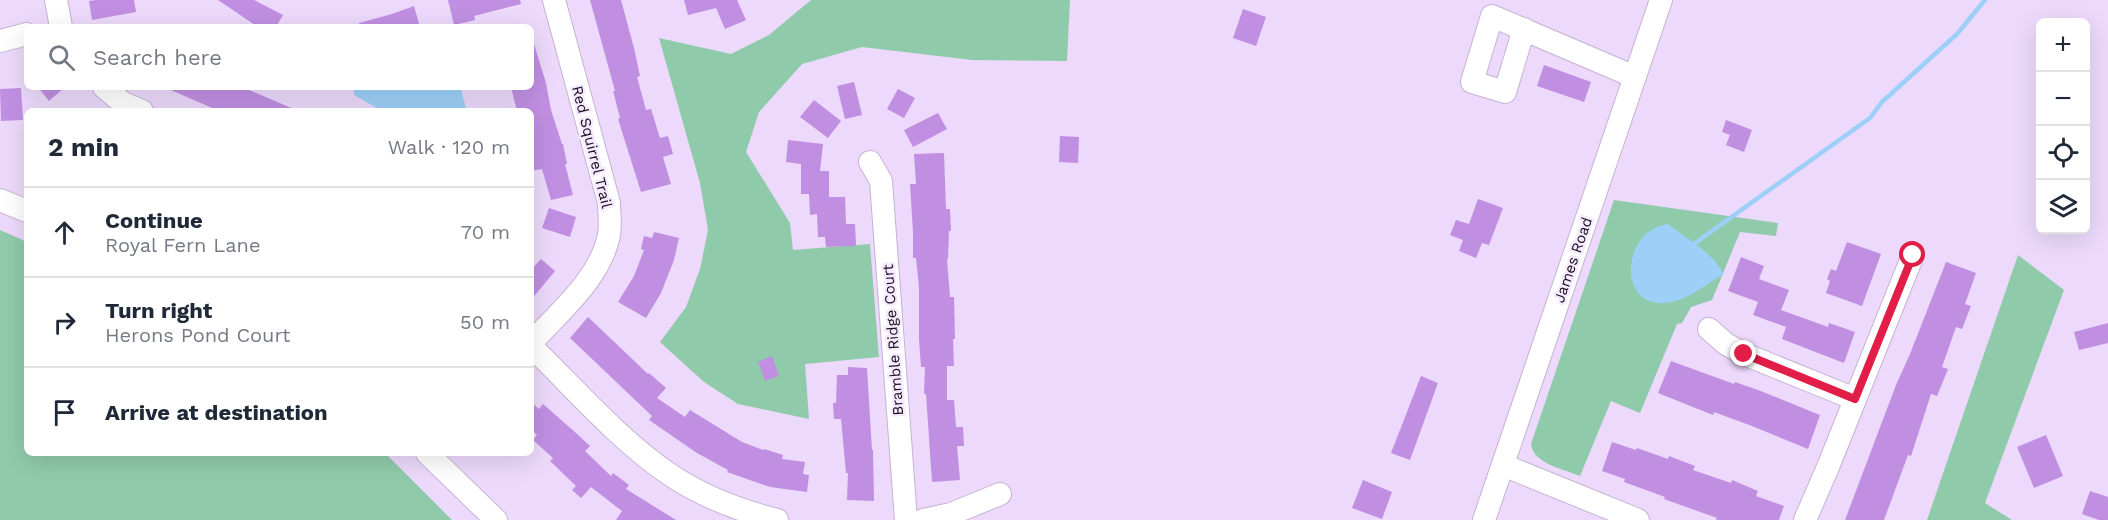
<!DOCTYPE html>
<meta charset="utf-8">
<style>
:root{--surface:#fff;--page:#f6f6f7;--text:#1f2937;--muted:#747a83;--line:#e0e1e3}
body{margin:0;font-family:"Work Sans",sans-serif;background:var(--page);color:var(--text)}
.controls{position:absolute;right:18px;top:18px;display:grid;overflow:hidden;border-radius:9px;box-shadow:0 6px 24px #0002}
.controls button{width:54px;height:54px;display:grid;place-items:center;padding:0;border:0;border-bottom:2px solid var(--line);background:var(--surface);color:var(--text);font:30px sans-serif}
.stop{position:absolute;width:18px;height:18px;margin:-14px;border:4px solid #e11d48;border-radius:50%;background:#fff}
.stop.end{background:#e11d48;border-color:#fff;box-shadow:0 2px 6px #0008}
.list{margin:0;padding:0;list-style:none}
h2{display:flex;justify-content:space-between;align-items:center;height:78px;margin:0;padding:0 24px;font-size:26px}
h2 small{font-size:20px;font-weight:400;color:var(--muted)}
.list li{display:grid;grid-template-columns:39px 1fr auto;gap:18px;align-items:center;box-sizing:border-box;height:90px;padding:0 24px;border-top:2px solid var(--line)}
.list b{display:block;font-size:22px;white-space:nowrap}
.list p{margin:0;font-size:20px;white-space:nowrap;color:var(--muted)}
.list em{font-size:20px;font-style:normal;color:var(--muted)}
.icon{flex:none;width:33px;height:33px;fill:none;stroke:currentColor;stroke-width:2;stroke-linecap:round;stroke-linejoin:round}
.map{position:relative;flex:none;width:2108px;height:520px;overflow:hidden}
.search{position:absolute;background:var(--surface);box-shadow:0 6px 24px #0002;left:24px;top:24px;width:510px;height:66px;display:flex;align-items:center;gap:15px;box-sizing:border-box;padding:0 21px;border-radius:9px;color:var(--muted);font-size:22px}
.panel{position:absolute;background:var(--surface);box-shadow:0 6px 24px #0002;left:24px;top:108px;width:510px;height:348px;border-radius:9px}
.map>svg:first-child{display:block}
.green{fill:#8fcbaa}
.water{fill:#9dd0f8}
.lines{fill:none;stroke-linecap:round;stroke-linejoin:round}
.stream{stroke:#9dd0f8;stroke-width:4.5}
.building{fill:#c08fe2}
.minor-casing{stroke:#c5b3d3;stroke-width:24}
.minor{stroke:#fff;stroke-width:22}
.route{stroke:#e11d48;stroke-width:8}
.labels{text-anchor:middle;stroke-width:5;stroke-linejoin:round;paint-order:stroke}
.street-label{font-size:15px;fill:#18111d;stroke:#f5eafe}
</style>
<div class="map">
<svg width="2108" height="520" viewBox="0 0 2108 520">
<rect width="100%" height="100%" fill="#ecd9fb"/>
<g class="green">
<path d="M 811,0 L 1070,0 L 1067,61 L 972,60 L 862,47 L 802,64 L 759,112 L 746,152 L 790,223 L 793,250 L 870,244 L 879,357 L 805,364 L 809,419 L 738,404 L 704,382 L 660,342 L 686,307 L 700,269 L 708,230 L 700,183 L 659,38 L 731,54 L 769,35 Z"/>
<path d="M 1614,200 L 1778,223 L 1776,236 L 1740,232 L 1712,300 L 1691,307 L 1682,323 L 1677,324 L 1640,413 L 1611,401 L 1580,476 C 1564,469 1533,464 1531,444 Z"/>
<path d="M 0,230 L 27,242 L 27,453 L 385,453 L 452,520 L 0,520 Z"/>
<path d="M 2018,255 L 2064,290 L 1985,503 L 2012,520 L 1927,520 Z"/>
</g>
<g class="water">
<path d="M 357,87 L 460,87 L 467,111 L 382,111 L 354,95 L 354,88 Z"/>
<path d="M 1668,224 C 1688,240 1710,250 1724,274 C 1711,281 1698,292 1684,298 C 1616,326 1616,231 1668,224 Z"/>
</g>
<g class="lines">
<path class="stream" d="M 1691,246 L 1870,118 L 1882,102 L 1957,34 L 1985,0"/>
</g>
<g class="building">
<path d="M 96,0 L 134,0 L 136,12 L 92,20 L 89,1 Z"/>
<path d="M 218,0 L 254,0 L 283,15 L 276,27 L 258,27 Z"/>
<path d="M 448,0 L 520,0 L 521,4 L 474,16 L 475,20 L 454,25 Z"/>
<path d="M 590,0 L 621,0 L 634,48 L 640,76 L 637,77 L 646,110 L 651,109 L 660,138 L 668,136 L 673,154 L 663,157 L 671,184 L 641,192 L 618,119 L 620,118 L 613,91 L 615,91 Z"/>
<path d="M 684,0 L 737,0 L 746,20 L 725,29 L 716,8 L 688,15 Z"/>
<path d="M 414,6 L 420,27 L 359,27 L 359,23 L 392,14 Z"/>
<path d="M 1243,9 L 1266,17 L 1256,46 L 1233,38 Z"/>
<path d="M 534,44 L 546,83 L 551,110 L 562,144 L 563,144 L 567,164 L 565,164 L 573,195 L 551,200 L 542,169 L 531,171 L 531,111 L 517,111 L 511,87 L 531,87 L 531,45 Z"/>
<path d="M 1544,65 L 1591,82 L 1584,102 L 1537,86 Z"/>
<path d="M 854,82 L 862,115 L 845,119 L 837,86 Z"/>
<path d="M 38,87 L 65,87 L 49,101 Z"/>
<path d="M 164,87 L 242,87 L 296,110 L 219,111 Z"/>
<path d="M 21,88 L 23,120 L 1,121 L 0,89 Z"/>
<path d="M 898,89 L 915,98 L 904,118 L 887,109 Z"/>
<path d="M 814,100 L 841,121 L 828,138 L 800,117 Z"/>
<path d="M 938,113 L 947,129 L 913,147 L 904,130 Z"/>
<path d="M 1726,120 L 1752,130 L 1744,152 L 1726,145 L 1730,135 L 1722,132 Z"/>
<path d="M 1060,136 L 1079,137 L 1078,163 L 1059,162 Z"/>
<path d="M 788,140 L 823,144 L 820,171 L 829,171 L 829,197 L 845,197 L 846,224 L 855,224 L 856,246 L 826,247 L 825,237 L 818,237 L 817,214 L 810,215 L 809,194 L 801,194 L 801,164 L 786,162 Z"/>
<path d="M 944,153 L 946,209 L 950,209 L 951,231 L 949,231 L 948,259 L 947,259 L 950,297 L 954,297 L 955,339 L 953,339 L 954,366 L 947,366 L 947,400 L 954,400 L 956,427 L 963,427 L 964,446 L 957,446 L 960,480 L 932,482 L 926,394 L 924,394 L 925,367 L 921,367 L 919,339 L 919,288 L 916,258 L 913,258 L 913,232 L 910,184 L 916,184 L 914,154 Z"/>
<path d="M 1478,199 L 1503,208 L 1489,245 L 1482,243 L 1476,258 L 1459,251 L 1463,240 L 1450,235 L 1456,220 L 1469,224 Z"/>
<path d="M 549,208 L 576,217 L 570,237 L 542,228 Z"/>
<path d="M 654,232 L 679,238 L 674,260 L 661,293 L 646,318 L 618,302 L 634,276 L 644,250 L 641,249 L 644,236 L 652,238 Z"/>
<path d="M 1847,242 L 1881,254 L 1862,306 L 1826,293 L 1830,281 L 1827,279 L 1831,269 L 1836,271 Z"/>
<path d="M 1741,257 L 1764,266 L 1759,279 L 1789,290 L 1781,310 L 1828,327 L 1829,323 L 1855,332 L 1844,363 L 1782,339 L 1786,327 L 1753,315 L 1758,302 L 1728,291 Z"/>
<path d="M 541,259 L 555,271 L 531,300 L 531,270 Z"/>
<path d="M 1946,262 L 1976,273 L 1965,304 L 1971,306 L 1962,329 L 1956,327 L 1942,367 L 1948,369 L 1937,396 L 1931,394 L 1911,456 L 1908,455 L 1884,520 L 1845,520 L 1896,385 L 1910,354 Z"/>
<path d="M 588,317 L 648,374 L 649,373 L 666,388 L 657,398 L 685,417 L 690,410 L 742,442 L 763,450 L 764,449 L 783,455 L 782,459 L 805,462 L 803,474 L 809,475 L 807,492 L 770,487 L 727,472 L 728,470 L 697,453 L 649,420 L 652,416 L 570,338 Z"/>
<path d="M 2108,323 L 2108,343 L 2079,350 L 2074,332 Z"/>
<path d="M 772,356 L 779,376 L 765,381 L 758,362 Z"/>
<path d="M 1671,361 L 1734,384 L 1735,382 L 1758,390 L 1820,415 L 1808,449 L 1752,426 L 1714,412 L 1713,415 L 1658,393 Z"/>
<path d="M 848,367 L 867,368 L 872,450 L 873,450 L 874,501 L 847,500 L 848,473 L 846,473 L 841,419 L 834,419 L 833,403 L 836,403 L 837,375 L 848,375 Z"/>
<path d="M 1421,376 L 1438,383 L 1410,460 L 1391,453 Z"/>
<path d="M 531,402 L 539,409 L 543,404 L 576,433 L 590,446 L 585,451 L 611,476 L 613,473 L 629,485 L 626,489 L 676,520 L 616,520 L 622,511 L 591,487 L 581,498 L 572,490 L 576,486 L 550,461 L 553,458 L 533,440 L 537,435 L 531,429 Z"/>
<path d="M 2046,435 L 2063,476 L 2034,488 L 2017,447 Z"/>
<path d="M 1612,442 L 1636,450 L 1637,448 L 1668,459 L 1669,456 L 1695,466 L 1693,470 L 1731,483 L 1732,480 L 1758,491 L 1756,496 L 1784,506 L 1779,520 L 1716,520 L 1717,518 L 1664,499 L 1665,497 L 1624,482 L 1625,479 L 1602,471 Z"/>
<path d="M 1363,480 L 1392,492 L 1382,519 L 1352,508 Z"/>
<path d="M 2090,491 L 2108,497 L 2108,520 L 2099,520 L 2082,514 Z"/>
</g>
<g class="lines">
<defs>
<g id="minor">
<path d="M 56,0 L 61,27"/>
<path d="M 1524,29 L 1505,92 L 1472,82 L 1492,16 L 1635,77"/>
<path d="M 0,41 L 27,34"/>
<path d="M 104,87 L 123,103 L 142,111"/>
<path d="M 870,162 L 881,181 L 906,520"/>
<path d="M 0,200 L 27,211"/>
<path d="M 1709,329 L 1726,344 L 1744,354 L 1855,399"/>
<path d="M 531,343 C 560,311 600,279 609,235 C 611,225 609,213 609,203 L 554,0"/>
<path d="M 531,346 C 575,389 622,443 672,476 C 704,497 741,511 777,520"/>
<path d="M 427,453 L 496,520"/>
<path d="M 1503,465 L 1638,520"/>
<path d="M 923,520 L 951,514 L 1000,494"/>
<path d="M 1484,520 L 1661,0"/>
<path d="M 1805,520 L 1828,467 L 1913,255"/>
</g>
</defs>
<use href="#minor" class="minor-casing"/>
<use href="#minor" class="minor"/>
</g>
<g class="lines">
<path class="route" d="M 1744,354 L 1855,399 L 1913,255"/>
</g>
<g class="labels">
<g class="street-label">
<text transform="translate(592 147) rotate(76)" y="5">Red Squirrel Trail</text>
<text transform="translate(1573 260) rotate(-71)" y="5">James Road</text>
<text transform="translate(893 340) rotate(-94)" y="5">Bramble Ridge Court</text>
</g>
</g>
</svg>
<div class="controls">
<button>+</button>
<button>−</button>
<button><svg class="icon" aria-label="locate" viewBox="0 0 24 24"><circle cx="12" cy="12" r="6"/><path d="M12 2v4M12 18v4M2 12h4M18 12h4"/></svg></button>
<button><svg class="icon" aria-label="layers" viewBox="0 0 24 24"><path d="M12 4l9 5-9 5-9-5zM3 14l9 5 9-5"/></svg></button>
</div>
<div class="stop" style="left:1913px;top:255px"></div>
<div class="stop end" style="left:1744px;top:354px"></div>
<div class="search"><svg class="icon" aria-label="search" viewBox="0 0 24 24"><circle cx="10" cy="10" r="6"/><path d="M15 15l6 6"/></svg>Search here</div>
<section class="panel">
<h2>2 min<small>Walk · 120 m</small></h2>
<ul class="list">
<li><svg class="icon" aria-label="ahead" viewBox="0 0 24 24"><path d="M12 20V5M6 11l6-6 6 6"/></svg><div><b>Continue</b><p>Royal Fern Lane</p></div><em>70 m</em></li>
<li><svg class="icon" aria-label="right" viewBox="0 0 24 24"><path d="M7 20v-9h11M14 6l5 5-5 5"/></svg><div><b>Turn right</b><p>Herons Pond Court</p></div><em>50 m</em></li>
<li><svg class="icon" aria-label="arrive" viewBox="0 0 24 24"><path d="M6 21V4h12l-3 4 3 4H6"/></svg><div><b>Arrive at destination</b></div></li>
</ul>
</section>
</div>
